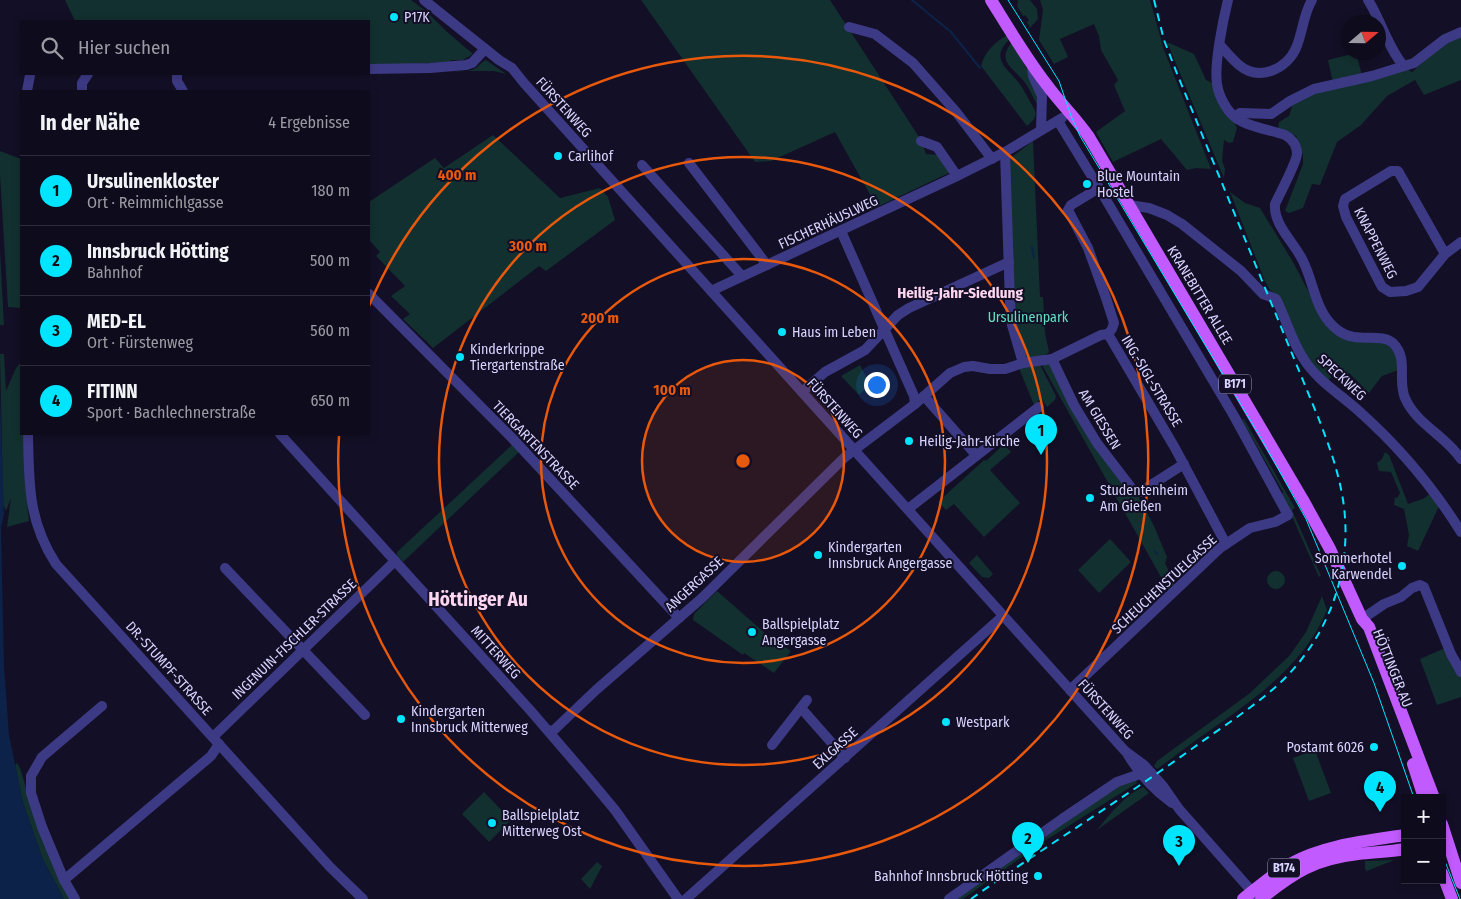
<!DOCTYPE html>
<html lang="de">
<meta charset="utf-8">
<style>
:root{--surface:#0e0b1c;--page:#171425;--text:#f1f3f6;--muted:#9b9ba3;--line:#2e2b3b;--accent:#00e5ff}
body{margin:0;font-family:"Fira Sans Condensed",sans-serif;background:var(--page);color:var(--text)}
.controls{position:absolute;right:15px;bottom:15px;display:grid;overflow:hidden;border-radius:0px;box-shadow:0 2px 8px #0003}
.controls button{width:45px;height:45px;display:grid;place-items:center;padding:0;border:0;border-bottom:1px solid var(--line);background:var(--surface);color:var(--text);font:25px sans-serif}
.compass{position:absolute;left:1341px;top:15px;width:45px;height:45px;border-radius:50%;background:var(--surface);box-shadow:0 2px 8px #0003;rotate:70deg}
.you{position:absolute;left:876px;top:384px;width:18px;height:18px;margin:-12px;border:4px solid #fff;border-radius:50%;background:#1a73e8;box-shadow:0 0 0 8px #1a73e833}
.badge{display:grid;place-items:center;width:32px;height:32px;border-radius:50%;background:var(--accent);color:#111;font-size:16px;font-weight:700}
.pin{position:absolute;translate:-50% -41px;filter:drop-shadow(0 1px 2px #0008)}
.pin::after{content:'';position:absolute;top:26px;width:18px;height:15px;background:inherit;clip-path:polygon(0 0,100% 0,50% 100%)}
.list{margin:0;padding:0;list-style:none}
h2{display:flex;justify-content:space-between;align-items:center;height:65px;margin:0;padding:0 20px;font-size:21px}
h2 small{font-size:16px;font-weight:400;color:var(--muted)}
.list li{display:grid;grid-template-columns:32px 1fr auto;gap:15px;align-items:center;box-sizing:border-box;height:70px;padding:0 20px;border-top:1px solid var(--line)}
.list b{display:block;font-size:19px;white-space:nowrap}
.list p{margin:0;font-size:16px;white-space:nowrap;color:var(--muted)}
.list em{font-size:16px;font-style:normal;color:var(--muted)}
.icon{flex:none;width:28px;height:28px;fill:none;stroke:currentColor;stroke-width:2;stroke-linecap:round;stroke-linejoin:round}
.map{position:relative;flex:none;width:1461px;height:899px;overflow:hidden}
.search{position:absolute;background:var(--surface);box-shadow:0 2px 8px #0003;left:20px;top:20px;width:350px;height:55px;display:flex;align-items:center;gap:12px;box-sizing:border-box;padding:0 18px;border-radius:0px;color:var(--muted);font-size:19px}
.panel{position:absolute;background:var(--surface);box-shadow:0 2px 8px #0003;left:20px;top:90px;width:350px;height:345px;border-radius:0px}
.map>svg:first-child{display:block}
.green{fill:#12302f}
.water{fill:#0c2248}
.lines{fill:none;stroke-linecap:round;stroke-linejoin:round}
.stream{stroke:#0c2248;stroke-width:2}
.minor{stroke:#3d3a85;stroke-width:10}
.major{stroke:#c25bff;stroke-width:12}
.tram{stroke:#00e5ff;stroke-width:1}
.rail{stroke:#00e5ff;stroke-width:2;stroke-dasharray:8 6;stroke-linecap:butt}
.ring{fill:none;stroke:#e8590c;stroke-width:2.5}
.poi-dot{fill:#00e5ff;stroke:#130f26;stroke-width:2}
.labels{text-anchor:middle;stroke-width:4;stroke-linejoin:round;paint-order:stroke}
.shield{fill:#130f26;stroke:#9e99be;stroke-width:1}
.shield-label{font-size:12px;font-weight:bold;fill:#d9d4ff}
.poi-label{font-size:14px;fill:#d9d4ff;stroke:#130f26;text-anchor:start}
.street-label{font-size:14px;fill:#d9d4ff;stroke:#130f26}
.park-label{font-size:14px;fill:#5fe0c0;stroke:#130f26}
.neighbourhood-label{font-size:15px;font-weight:bold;fill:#ffd6f0;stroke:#130f26}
.district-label{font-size:19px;font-weight:bold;fill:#ffd6f0;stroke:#130f26}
.centre{fill:#e8590c;stroke:#130f26;stroke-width:2.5}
.ring-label{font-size:15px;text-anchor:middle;font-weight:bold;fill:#e8590c;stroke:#130f26;stroke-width:4;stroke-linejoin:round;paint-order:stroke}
</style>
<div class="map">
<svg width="1461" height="899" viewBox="0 0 1461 899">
<rect width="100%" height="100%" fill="#130f26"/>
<g class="green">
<path d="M 65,0 L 411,0 L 427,12 L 446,31 L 473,54 L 463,60 L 451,60 L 450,62 L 369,66 L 369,21 L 75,21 Z"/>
<path d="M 641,0 L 830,0 L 921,140 L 926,154 L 940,155 L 951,172 L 877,207 L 835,132 L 771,161 L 755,162 Z"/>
<path d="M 1018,0 L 1030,0 L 1037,9 L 1038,19 L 1030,28 L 1027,22 L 1029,20 L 1025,15 L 1023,16 L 1017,6 Z"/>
<path d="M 1040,0 L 1150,0 L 1164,50 L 1211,169 L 1196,168 L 1187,170 L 1161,139 L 1113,162 L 1096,132 L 1125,111 L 1114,85 L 1118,80 L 1101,50 L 1099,36 L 1094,24 L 1060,39 L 1068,57 L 1054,64 L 1039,40 L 1043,10 Z"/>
<path d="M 1008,35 L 1010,39 C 989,58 1007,68 1019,83 C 1023,88 1026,94 1029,100 C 1036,112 1040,115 1027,126 L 981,66 C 984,53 995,41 1008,35 Z"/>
<path d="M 1461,35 L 1461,80 L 1424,95 L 1415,80 L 1387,96 L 1361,125 L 1337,142 L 1320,185 L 1312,184 L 1303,208 L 1289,213 L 1285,211 L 1303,164 L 1303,154 L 1300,153 L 1300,146 L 1296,136 L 1278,129 L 1279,122 L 1289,116 L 1293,103 L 1314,92 L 1334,87 L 1328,60 L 1356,53 L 1363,79 L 1407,69 L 1412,72 L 1445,43 Z"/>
<path d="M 1012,42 L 1036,85 L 1038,105 C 1033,99 1031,91 1026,84 C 1015,68 995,63 1012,42 Z"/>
<path d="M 1167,42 L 1194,54 L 1206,80 L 1214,84 L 1237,128 L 1233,142 L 1229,143 L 1224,140 L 1222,161 L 1225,169 L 1224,178 Z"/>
<path d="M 486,60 L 506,74 L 494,71 L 445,71 C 454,71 468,73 476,68 C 480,65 481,62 486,60 Z"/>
<path d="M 493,135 L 560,198 L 600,188 L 608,197 L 615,220 L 546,271 L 539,266 L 433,348 L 403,319 L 410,314 L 391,296 L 405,286 L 376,256 L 380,252 L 369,240 L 369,202 L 435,158 L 444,168 Z"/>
<path d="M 1033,141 L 1040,297 L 1043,297 L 1045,333 L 1049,352 L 1039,359 L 1020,355 L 1012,325 L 1009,159 Z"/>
<path d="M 0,151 L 21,159 L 21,308 L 8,307 L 0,175 Z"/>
<path d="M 1230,192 L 1245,203 L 1260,208 L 1293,262 L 1314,302 L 1342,338 L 1380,341 L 1396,350 L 1401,369 L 1382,376 L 1369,393 L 1349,373 L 1344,377 L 1339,372 L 1335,372 L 1328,381 L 1307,358 L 1278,296 L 1270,290 L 1265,281 Z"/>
<path d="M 0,250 L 4,325 L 0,325 Z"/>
<path d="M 0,354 L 4,354 L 6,391 L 16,368 L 21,362 L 21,434 L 23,434 L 26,493 L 29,521 L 7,527 L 11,498 L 6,511 L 3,504 Z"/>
<path d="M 1052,362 L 1068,393 L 1136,492 L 1154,526 L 1167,557 L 1165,563 L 1177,589 L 1171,595 L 1042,365 Z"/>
<path d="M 860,365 L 870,384 L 859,395 L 841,376 Z"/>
<path d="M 1040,365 L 1056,396 L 1055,400 L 1047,407 L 1041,398 L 1034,405 L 1019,368 Z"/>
<path d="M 815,386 L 816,387 L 817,390 L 845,418 L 840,422 L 822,401 L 811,391 Z"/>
<path d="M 1244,419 L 1295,508 L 1292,510 L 1321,576 L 1319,577 L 1282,494 L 1283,492 L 1242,420 Z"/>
<path d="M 1004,444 L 1011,452 L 990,470 L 1020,503 L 984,537 L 954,504 L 946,510 L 938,502 L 984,460 L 986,461 Z"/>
<path d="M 512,445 L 519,452 L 403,562 L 397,555 L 397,552 Z"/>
<path d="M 1385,452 L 1389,455 L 1408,504 L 1425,498 L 1429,494 L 1440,504 L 1418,551 L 1407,546 L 1409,535 L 1404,509 L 1394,505 L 1395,497 L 1397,498 L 1400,493 L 1391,472 L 1379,471 L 1377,463 L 1382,459 Z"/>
<path d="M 1110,539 L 1131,562 L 1099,593 L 1078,570 Z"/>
<path d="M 977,555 L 993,574 L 989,578 L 982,577 L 969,563 Z"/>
<circle cx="1276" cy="580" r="9"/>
<path d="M 717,591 L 767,635 L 791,651 L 774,673 L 744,653 L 743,655 L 693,620 L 694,614 Z"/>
<path d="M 1322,596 L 1327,610 C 1304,667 1249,703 1199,738 C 1185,748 1170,760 1157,769 L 1154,766 L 1157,761 L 1250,693 L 1290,655 L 1306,632 Z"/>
<path d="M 1445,648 L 1461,677 L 1461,697 L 1437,705 L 1420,659 Z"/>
<path d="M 1315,750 L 1331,793 L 1309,801 L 1293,758 Z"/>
<path d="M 17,763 L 20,768 L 31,804 L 72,899 L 64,899 L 43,860 L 23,803 L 15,765 Z"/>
<path d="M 1136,780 L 1137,783 L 1043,842 L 963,899 L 954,899 L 1124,782 Z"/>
<path d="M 1143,787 L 1149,793 L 1097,830 C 1110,814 1124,796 1143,787 Z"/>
<path d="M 484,792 L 511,820 L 489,842 L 462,814 Z"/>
<path d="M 1394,860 L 1367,871 L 1365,869 L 1365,861 Z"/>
<path d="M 597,862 L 602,866 L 590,889 L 581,879 Z"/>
</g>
<path class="water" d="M 0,396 L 4,514 L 1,528 L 4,666 L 9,735 L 23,803 L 43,860 L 64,899 L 0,899 Z"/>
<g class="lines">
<g class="stream">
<path d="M 912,0 L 951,32 L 980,68"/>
<path d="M 1032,247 L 1034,258"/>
<path d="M 1155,551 L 1157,554"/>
</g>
<g class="minor">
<path d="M 424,0 L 499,60 L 512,68 L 524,83 L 1125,751 L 1144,765 L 1163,786 L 1179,809 L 1256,896"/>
<path d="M 1228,0 C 1223,20 1214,64 1217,84 C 1219,97 1228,115 1241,121 C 1254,128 1271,130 1285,135 C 1292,139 1297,145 1297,154 C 1296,164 1280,193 1275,204 C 1273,225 1295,243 1303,261 C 1315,285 1315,314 1339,331 C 1356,344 1380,332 1393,343 C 1409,359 1397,380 1405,398 C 1416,424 1446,436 1461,459"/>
<path d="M 1368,0 C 1381,20 1389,50 1404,66"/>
<path d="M 849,27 L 875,34 L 913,63 L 957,113 L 992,159"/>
<path d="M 1220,45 C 1226,52 1232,59 1239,65 C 1259,82 1287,69 1296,48 C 1303,32 1303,15 1312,0"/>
<path d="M 1032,67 L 1033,76 L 1042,96 L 1041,130"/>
<path d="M 369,69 L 430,68 L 466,65 L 472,63 L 485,49"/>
<path d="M 177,74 L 177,81 L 183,91"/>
<path d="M 27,91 L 30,75"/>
<path d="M 82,91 L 82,83 L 88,74"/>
<path d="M 1235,117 L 1240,113 L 1271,114 L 1290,101 L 1314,89 L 1372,76 L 1414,63 L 1445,39 L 1461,32"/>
<path d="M 1058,121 L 1099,188 L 1234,416 L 1288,515 L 1275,522 L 1250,528 L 1220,548 L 1070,690"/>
<path d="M 921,141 L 937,147 L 957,176"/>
<path d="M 1005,152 L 1010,303 L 1012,325 L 1023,363"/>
<path d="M 689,163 L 767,265"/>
<path d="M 642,165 L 742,276"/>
<path d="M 1099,188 L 1071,205 L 1068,210 L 1088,248 L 1106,298 L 1114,323 L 1112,329 L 1108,334 L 1175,448 L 1226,544"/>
<path d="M 1129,205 L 1149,208 L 1167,215 L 1182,224 L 1241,271 L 1263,294 L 1276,299 C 1286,318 1291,340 1303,358 C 1317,381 1342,395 1361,413 C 1400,448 1433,487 1461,532"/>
<path d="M 841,231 L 898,360 L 914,396 L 915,404"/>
<path d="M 1445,254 L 1398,171 L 1391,171 L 1345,199 L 1343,206 L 1346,217 L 1382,287 L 1390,292 L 1406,291 L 1418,287 L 1445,254 L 1461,242"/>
<path d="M 711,291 L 953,178 L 1005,152 L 1062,118"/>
<path d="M 369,294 L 513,439 L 679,618"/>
<path d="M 1108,334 L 1101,335 L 1052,359 L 1074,405 L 1097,443 L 1133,490 L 1140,492 L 1184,464"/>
<path d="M 802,392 L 825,372 L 865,350 L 898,315 L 909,308 L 1009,262"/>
<path d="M 924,396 L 976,455"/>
<path d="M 28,434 C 29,484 28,521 56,564 L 330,867 L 363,899"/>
<path d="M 280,434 L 530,710 L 585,774 L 615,810 L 678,899"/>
<path d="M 908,509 L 1039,407"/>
<path d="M 225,568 L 365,715"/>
<path d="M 1362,619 L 1384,604 L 1401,597 L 1412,588 L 1420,585 L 1424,587 L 1451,654 L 1461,672"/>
<path d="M 801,708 L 845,758"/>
<path d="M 549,731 L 554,730 L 596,690 L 702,598 L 845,457 L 915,404 L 950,373 L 964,367 L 973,366 L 990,369 L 1005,369 L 1023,363 L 1052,359"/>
<path d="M 213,737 L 395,561"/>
<path d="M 772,745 L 807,700"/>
<path d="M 1128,755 C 1140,775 1154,790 1172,803"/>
<path d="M 64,880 L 211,756 L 219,744"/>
<path d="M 75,899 L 64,880 L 42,827 L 31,793 L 31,776 L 42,757 L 102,706"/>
<path d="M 686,899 L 1003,616"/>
<path d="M 949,899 L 1062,819 L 1117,782 L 1140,774"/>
</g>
<g class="major">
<path d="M 991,0 C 1009,29 1026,58 1047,85 C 1060,103 1076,118 1089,137 L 1303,500 L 1330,549 L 1362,619 L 1369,627 L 1434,798"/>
<path d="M 1413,764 L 1424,798"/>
<path d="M 1442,824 L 1461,883"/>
<path d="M 1442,873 L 1452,899"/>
<path d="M 1243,899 C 1258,887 1273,874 1290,864 C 1324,845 1366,841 1405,835"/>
<path d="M 1261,899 C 1294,872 1315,859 1358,854 C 1374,852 1389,852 1405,849"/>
</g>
<g class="tram">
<path d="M 1008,0 L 1059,81 L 1071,116 L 1080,136 L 1261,438 L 1306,519 L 1374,683 L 1414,798"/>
<path d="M 1442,854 L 1460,899"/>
</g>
<path class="rail" d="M 971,899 C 1044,847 1120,801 1193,748 C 1222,727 1254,707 1281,682 C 1333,632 1356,560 1341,489 C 1336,464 1327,440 1318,417 L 1178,76 L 1164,40 L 1154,0"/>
</g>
<circle cx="743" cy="461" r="101" fill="#e8590c" fill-opacity=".12"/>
<g class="ring">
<circle cx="743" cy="461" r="101"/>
<circle cx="743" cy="461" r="202"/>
<circle cx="743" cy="461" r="304"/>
<path d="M369 306A405 405 0 1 1 339 436"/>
</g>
<g class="poi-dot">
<circle cx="394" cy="17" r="5"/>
<circle cx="558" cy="156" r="5"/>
<circle cx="1087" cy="184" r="5"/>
<circle cx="782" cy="332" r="5"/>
<circle cx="460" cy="357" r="5"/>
<circle cx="909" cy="441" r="5"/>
<circle cx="1090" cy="498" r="5"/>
<circle cx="818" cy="555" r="5"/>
<circle cx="1402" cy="566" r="5"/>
<circle cx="752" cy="632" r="5"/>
<circle cx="401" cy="719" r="5"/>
<circle cx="946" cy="722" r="5"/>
<circle cx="1374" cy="747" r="5"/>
<circle cx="492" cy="823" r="5"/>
<circle cx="1038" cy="876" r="5"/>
</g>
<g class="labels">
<g class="shield">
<rect x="1219" y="374.5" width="32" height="19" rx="4"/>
<rect x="1268" y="858.5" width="32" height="19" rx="4"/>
</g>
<g class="shield-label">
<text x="1235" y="388">B171</text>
<text x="1284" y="872">B174</text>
</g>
<g class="poi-label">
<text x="404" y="22">P17K</text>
<text x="568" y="161">Carlihof</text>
<text x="1097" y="181">Blue Mountain<tspan x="1097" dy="16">Hostel</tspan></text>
<text x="792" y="337">Haus im Leben</text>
<text x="470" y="354">Kinderkrippe<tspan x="470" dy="16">Tiergartenstraße</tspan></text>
<text x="919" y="446">Heilig-Jahr-Kirche</text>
<text x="1100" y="495">Studentenheim<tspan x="1100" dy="16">Am Gießen</tspan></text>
<text x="828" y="552">Kindergarten<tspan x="828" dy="16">Innsbruck Angergasse</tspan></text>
<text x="1392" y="563" text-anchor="end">Sommerhotel<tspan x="1392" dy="16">Karwendel</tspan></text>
<text x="762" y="629">Ballspielplatz<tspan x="762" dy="16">Angergasse</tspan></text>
<text x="411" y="716">Kindergarten<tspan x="411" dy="16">Innsbruck Mitterweg</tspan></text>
<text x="956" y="727">Westpark</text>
<text x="1364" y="752" text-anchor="end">Postamt 6026</text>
<text x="502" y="820">Ballspielplatz<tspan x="502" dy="16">Mitterweg Ost</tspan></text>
<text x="1028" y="881" text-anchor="end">Bahnhof Innsbruck Hötting</text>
</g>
<g class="street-label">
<text transform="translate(564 107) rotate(48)" y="5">FÜRSTENWEG</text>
<text transform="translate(828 222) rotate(-25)" y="5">FISCHERHÄUSLWEG</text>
<text transform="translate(1376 243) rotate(63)" y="5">KNAPPENWEG</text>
<text transform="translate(1200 295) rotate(59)" y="5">KRANEBITTER ALLEE</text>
<text transform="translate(1342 377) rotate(43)" y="5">SPECKWEG</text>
<text transform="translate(1152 381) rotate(59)" y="5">ING.-SIGL-STRASSE</text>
<text transform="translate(835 408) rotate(48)" y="5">FÜRSTENWEG</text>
<text transform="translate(1100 419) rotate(59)" y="5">AM GIESSEN</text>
<text transform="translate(536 445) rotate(46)" y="5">TIERGARTENSTRASSE</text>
<text transform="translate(694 584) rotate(-43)" y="5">ANGERGASSE</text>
<text transform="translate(1164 584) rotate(-43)" y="5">SCHEUCHENSTUELGASSE</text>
<text transform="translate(294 639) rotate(-44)" y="5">INGENUIN-FISCHLER-STRASSE</text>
<text transform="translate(496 652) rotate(48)" y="5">MITTERWEG</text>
<text transform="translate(169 668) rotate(48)" y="5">DR.-STUMPF-STRASSE</text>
<text transform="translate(1393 668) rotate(68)" y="5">HÖTTINGER AU</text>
<text transform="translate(1106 709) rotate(48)" y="5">FÜRSTENWEG</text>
<text transform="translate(835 748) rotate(-42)" y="5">EXLGASSE</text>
</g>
<g class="park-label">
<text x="1028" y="322">Ursulinenpark</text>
</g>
<g class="neighbourhood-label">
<text x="960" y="298">Heilig-Jahr-Siedlung</text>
</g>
<g class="district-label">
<text x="478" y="606">Höttinger Au</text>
</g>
</g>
<circle cx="743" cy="461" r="8" class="centre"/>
<g class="ring-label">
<text x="457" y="180">400 m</text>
<text x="528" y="251">300 m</text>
<text x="600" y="323">200 m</text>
<text x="672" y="395">100 m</text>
</g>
</svg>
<div class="controls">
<button>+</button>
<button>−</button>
</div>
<svg class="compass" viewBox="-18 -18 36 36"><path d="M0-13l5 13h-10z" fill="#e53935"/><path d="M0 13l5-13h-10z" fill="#9b9ba3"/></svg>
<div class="you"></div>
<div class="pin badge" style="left:1041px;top:455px">1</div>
<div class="pin badge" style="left:1028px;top:863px">2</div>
<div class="pin badge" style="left:1179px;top:866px">3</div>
<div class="pin badge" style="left:1380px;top:812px">4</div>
<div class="search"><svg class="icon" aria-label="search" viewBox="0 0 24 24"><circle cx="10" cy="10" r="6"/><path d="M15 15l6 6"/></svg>Hier suchen</div>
<section class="panel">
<h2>In der Nähe<small>4 Ergebnisse</small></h2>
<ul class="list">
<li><span class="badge">1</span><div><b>Ursulinenkloster</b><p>Ort · Reimmichlgasse</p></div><em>180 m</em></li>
<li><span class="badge">2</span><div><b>Innsbruck Hötting</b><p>Bahnhof</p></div><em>500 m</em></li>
<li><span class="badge">3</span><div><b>MED-EL</b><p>Ort · Fürstenweg</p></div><em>560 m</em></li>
<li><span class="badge">4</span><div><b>FITINN</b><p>Sport · Bachlechnerstraße</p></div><em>650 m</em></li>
</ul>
</section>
</div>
